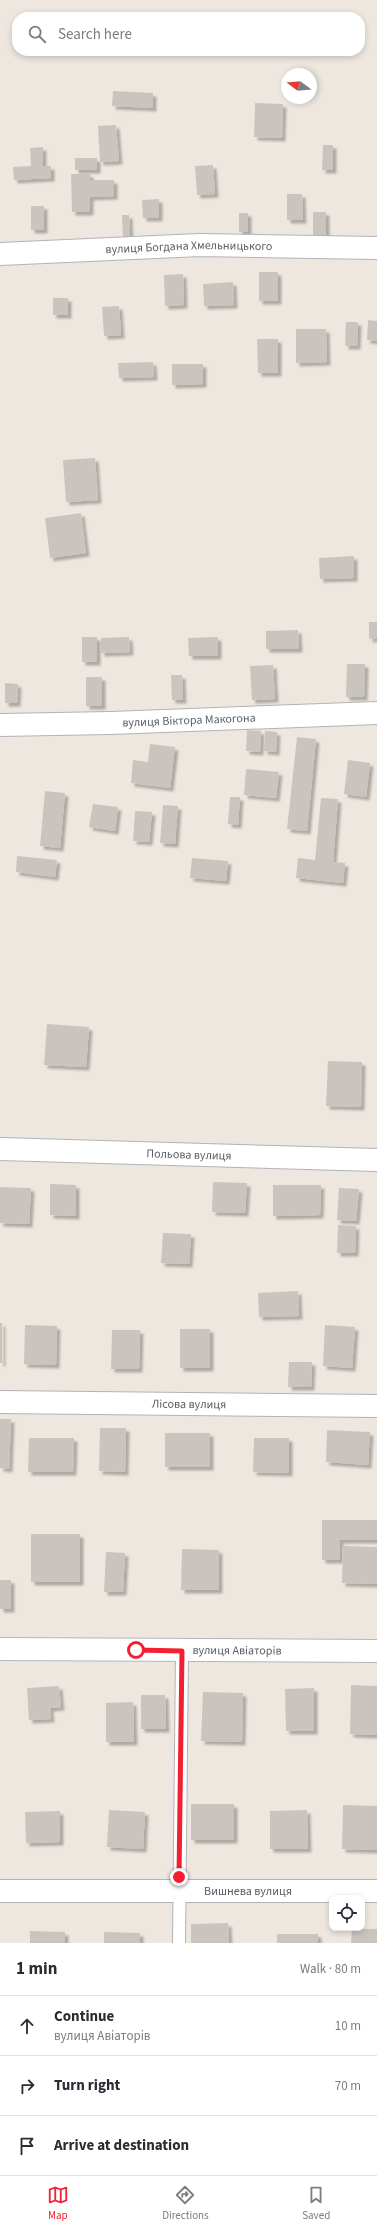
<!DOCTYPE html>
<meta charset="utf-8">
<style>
:root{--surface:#fff;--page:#f2f2f3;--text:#2b2b33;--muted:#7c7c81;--line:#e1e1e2;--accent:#f12133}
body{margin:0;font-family:"Source Sans 3",sans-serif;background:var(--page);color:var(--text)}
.controls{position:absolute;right:12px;bottom:12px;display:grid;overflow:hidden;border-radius:8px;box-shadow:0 2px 6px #0003}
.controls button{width:36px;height:36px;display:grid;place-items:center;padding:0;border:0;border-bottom:1px solid var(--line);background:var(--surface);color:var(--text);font:20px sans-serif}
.compass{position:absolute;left:281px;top:68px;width:36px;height:36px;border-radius:50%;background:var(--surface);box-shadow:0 2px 6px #0003;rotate:286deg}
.stop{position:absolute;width:12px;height:12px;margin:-9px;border:3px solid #f12133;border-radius:50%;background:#fff}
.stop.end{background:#f12133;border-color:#fff;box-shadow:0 1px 4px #0008}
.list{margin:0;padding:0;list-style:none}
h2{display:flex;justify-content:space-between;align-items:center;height:52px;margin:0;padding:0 16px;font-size:17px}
h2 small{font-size:13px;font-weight:400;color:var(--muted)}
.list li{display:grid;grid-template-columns:26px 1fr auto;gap:12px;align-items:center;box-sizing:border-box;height:60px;padding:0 16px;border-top:1px solid var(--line)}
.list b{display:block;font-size:15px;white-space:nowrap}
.list p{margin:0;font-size:13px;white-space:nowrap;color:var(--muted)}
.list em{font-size:13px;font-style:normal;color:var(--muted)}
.icon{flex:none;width:22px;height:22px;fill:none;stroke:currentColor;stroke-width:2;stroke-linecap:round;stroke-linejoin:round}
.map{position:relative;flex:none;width:377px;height:1943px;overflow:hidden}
.search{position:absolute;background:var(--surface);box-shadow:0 2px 6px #0003;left:12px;right:12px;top:12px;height:44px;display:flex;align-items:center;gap:10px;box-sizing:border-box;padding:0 14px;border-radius:16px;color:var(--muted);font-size:15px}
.sheet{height:232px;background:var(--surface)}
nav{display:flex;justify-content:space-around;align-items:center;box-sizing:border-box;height:56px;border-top:1px solid var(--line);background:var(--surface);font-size:11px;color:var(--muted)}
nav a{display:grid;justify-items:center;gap:2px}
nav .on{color:var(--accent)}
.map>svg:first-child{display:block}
.building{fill:#cac4bf;filter:url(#shadow)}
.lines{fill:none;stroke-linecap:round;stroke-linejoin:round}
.service-casing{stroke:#b1b4b8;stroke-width:14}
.minor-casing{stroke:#b1b4b8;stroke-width:24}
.secondary-casing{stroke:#b1b7bc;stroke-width:24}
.service{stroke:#fff;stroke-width:12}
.minor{stroke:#fff;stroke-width:22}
.secondary{stroke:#fff;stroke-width:22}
.route{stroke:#f12133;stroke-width:5}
.labels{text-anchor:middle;stroke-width:3;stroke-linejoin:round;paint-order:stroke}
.street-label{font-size:12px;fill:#585e62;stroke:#fff}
</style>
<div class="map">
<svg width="377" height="1943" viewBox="0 0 377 1943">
<defs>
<filter id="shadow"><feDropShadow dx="3.5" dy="3.5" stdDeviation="1" flood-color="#0004"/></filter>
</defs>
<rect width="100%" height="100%" fill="#ede7df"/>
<g class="building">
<path d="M 113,91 L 153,93 L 153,108 L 112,106 Z"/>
<path d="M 255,103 L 283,104 L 282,138 L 254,137 Z"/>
<path d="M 116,125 L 119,161 L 100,162 L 98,126 Z"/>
<path d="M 323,145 L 333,145 L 333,170 L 322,170 Z"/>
<path d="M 43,147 L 43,166 L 51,166 L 51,178 L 14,180 L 13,167 L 31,166 L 30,148 Z"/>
<rect x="75" y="158" width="22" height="12"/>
<path d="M 213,165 L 215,194 L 197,195 L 195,166 Z"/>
<path d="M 71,174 L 90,174 L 90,180 L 114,180 L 114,196 L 90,197 L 90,212 L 72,212 Z"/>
<path d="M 287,194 L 302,194 L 303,220 L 287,220 Z"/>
<path d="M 159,199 L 159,218 L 143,218 L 142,200 Z"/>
<rect x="31" y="206" width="13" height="24"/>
<rect x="313" y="212" width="13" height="23"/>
<rect x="239" y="213" width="9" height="19"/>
<path d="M 122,215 L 129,215 L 130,239 L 123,240 Z"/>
<rect x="259" y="272" width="19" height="29"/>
<path d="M 183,274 L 184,305 L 165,306 L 164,275 Z"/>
<path d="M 233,282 L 234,305 L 204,306 L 203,284 Z"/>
<rect x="53" y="298" width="15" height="17"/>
<path d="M 119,306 L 121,335 L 104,336 L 102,307 Z"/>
<path d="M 368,320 L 377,321 L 377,341 L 367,340 Z"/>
<path d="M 346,322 L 358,322 L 357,346 L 345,346 Z"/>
<path d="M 296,329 L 326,329 L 327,362 L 296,363 Z"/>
<path d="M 257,339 L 278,339 L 278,373 L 258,373 Z"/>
<path d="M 153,362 L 154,377 L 119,378 L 118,363 Z"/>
<path d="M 172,364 L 203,364 L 203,384 L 172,385 Z"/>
<path d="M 95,458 L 98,500 L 66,502 L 63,460 Z"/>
<path d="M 81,513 L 86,553 L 50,558 L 45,518 Z"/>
<path d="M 354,556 L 354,578 L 320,579 L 319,558 Z"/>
<path d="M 369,622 L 377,622 L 377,638 L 369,639 Z"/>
<path d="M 298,630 L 299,649 L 266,649 L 266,631 Z"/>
<rect x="82" y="637" width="15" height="25"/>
<path d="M 129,637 L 130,652 L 101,653 L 101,638 Z"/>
<path d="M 218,637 L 218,656 L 189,656 L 188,638 Z"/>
<path d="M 347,664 L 365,664 L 364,697 L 346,697 Z"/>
<path d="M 273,665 L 275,699 L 252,700 L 250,666 Z"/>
<path d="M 171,675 L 182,675 L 183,700 L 172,700 Z"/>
<rect x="86" y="677" width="16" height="29"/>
<path d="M 5,683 L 18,684 L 17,703 L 5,703 Z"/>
<path d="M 247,730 L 261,731 L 260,752 L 246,751 Z"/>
<path d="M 265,731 L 277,732 L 276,752 L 264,751 Z"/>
<path d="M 297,737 L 316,739 L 307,831 L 287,829 Z"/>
<path d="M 150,744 L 175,747 L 170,788 L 131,783 L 133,760 L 148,762 Z"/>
<path d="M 348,760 L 370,763 L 366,797 L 344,794 Z"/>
<path d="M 246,769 L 279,772 L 276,798 L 244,795 Z"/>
<path d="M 45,791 L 65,793 L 60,848 L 40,846 Z"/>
<path d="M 230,797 L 240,797 L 238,825 L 228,824 Z"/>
<path d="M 321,798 L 338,799 L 333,862 L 345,863 L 343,883 L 296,878 L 298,858 L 315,860 Z"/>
<path d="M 93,804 L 118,807 L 115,831 L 89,827 Z"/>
<path d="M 163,805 L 178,806 L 175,844 L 160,843 Z"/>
<path d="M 135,811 L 152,812 L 149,842 L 133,841 Z"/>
<path d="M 17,856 L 57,860 L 55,877 L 16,872 Z"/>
<path d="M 192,858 L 228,861 L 226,881 L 190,878 Z"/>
<path d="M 47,1024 L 89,1027 L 86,1067 L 44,1065 Z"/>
<path d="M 328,1061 L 362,1062 L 361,1107 L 326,1106 Z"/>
<path d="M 213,1182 L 247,1183 L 245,1213 L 212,1212 Z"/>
<path d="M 50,1184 L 76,1185 L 76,1216 L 50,1215 Z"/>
<path d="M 273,1185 L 321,1185 L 320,1215 L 273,1216 Z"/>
<path d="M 0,1187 L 31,1188 L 29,1224 L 0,1223 Z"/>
<path d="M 339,1188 L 359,1189 L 356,1221 L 337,1220 Z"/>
<path d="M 338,1225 L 356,1226 L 355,1253 L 337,1253 Z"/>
<path d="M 163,1233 L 191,1234 L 189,1264 L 161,1263 Z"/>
<path d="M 298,1291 L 299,1316 L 259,1317 L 258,1293 Z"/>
<rect x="0" y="1323" width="2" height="40"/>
<path d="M 25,1325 L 57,1326 L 56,1365 L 24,1364 Z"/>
<path d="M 325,1325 L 355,1327 L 352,1368 L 323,1366 Z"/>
<rect x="180" y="1329" width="30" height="39"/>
<path d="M 112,1330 L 140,1330 L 139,1369 L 111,1369 Z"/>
<path d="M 289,1362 L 312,1362 L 311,1387 L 288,1387 Z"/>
<path d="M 0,1419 L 11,1419 L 9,1469 L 0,1468 Z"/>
<path d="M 100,1428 L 126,1428 L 125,1472 L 99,1471 Z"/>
<path d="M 327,1430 L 370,1432 L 368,1465 L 326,1462 Z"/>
<rect x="165" y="1433" width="45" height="34"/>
<path d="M 29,1438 L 74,1438 L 73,1472 L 28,1472 Z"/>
<path d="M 254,1438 L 289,1438 L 289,1473 L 253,1472 Z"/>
<path d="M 322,1520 L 377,1520 L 377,1540 L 340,1540 L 340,1560 L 322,1560 Z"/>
<rect x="31" y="1534" width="49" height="48"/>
<path d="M 343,1546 L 377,1547 L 377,1584 L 342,1583 Z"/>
<path d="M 182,1549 L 219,1550 L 219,1590 L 181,1590 Z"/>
<path d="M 106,1552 L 125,1553 L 123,1592 L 104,1592 Z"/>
<rect x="0" y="1580" width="11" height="29"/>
<path d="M 351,1685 L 377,1686 L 377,1735 L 350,1734 Z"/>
<path d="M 59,1686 L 61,1707 L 50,1708 L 51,1719 L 29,1720 L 27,1688 Z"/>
<path d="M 314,1688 L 314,1731 L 286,1731 L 285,1689 Z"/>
<path d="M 203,1692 L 243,1693 L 242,1742 L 201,1741 Z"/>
<path d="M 141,1695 L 165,1695 L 166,1729 L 141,1729 Z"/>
<path d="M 133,1702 L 134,1742 L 106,1742 L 106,1703 Z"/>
<rect x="191" y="1804" width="43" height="36"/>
<path d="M 343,1805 L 377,1806 L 377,1850 L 342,1849 Z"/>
<path d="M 109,1810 L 145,1812 L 143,1849 L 107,1847 Z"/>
<path d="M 307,1810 L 308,1849 L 270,1849 L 270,1811 Z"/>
<path d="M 60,1811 L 60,1842 L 26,1843 L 25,1812 Z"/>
<path d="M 228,1923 L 229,1943 L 191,1943 L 191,1924 Z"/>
<path d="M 352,1929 L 377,1929 L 377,1943 L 351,1943 Z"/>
<path d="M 30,1931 L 65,1932 L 65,1943 L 30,1943 Z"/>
<path d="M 104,1932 L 140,1933 L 140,1943 L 104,1943 Z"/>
<rect x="277" y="1934" width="41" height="9"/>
</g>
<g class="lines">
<defs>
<path id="service" d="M 179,1943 L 182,1651"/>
<g id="minor">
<path id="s1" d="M 0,254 L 200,245 L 377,248"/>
<path id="s2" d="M 0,725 L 111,723 L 377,713"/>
<path id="s3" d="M 0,1149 L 377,1160"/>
<path id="s4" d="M 0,1402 L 377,1406"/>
<path id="s5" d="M 0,1891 L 377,1891"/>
</g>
<g id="secondary">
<path id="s6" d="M 0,1649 L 377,1651"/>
</g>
</defs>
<use href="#service" class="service-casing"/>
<use href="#minor" class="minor-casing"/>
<use href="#secondary" class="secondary-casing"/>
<use href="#service" class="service"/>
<use href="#minor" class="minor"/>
<use href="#secondary" class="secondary"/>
</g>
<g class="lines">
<path class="route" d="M 136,1650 L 182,1651 L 179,1877"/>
</g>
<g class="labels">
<g class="street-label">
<text dy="4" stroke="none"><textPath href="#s1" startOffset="189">вулиця Богдана Хмельницького</textPath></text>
<text dy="4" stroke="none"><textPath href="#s2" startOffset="189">вулиця Віктора Макогона</textPath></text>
<text dy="4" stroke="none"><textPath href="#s3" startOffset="189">Польова вулиця</textPath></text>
<text dy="4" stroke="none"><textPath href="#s4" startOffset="189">Лісова вулиця</textPath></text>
<text dy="4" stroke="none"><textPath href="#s6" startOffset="237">вулиця Авіаторів</textPath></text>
<text dy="4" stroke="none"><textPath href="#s5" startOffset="248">Вишнева вулиця</textPath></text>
</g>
</g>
</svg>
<div class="controls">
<button><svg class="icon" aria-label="locate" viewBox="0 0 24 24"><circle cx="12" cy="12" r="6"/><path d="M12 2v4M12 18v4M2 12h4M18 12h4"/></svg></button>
</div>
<svg class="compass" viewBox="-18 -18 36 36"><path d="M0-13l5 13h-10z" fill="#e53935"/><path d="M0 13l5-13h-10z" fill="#7c7c81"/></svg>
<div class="stop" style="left:136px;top:1650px"></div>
<div class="stop end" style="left:179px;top:1877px"></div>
<div class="search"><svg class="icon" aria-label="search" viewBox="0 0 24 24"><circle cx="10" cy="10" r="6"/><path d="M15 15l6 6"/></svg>Search here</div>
</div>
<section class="sheet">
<h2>1 min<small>Walk · 80 m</small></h2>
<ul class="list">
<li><svg class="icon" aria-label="ahead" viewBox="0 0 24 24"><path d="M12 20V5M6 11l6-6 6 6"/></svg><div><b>Continue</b><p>вулиця Авіаторів</p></div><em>10 m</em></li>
<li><svg class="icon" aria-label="right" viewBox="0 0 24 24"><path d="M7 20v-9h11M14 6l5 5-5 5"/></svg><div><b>Turn right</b></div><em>70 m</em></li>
<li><svg class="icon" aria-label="arrive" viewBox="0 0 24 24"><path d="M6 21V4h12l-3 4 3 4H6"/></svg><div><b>Arrive at destination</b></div></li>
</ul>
</section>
<nav>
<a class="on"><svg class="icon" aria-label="map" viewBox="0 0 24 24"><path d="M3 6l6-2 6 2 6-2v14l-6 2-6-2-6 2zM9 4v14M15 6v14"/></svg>Map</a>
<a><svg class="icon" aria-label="directions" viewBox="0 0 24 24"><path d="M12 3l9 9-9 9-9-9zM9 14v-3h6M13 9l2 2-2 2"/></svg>Directions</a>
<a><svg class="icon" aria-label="saved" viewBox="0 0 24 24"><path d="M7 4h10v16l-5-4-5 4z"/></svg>Saved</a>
</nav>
